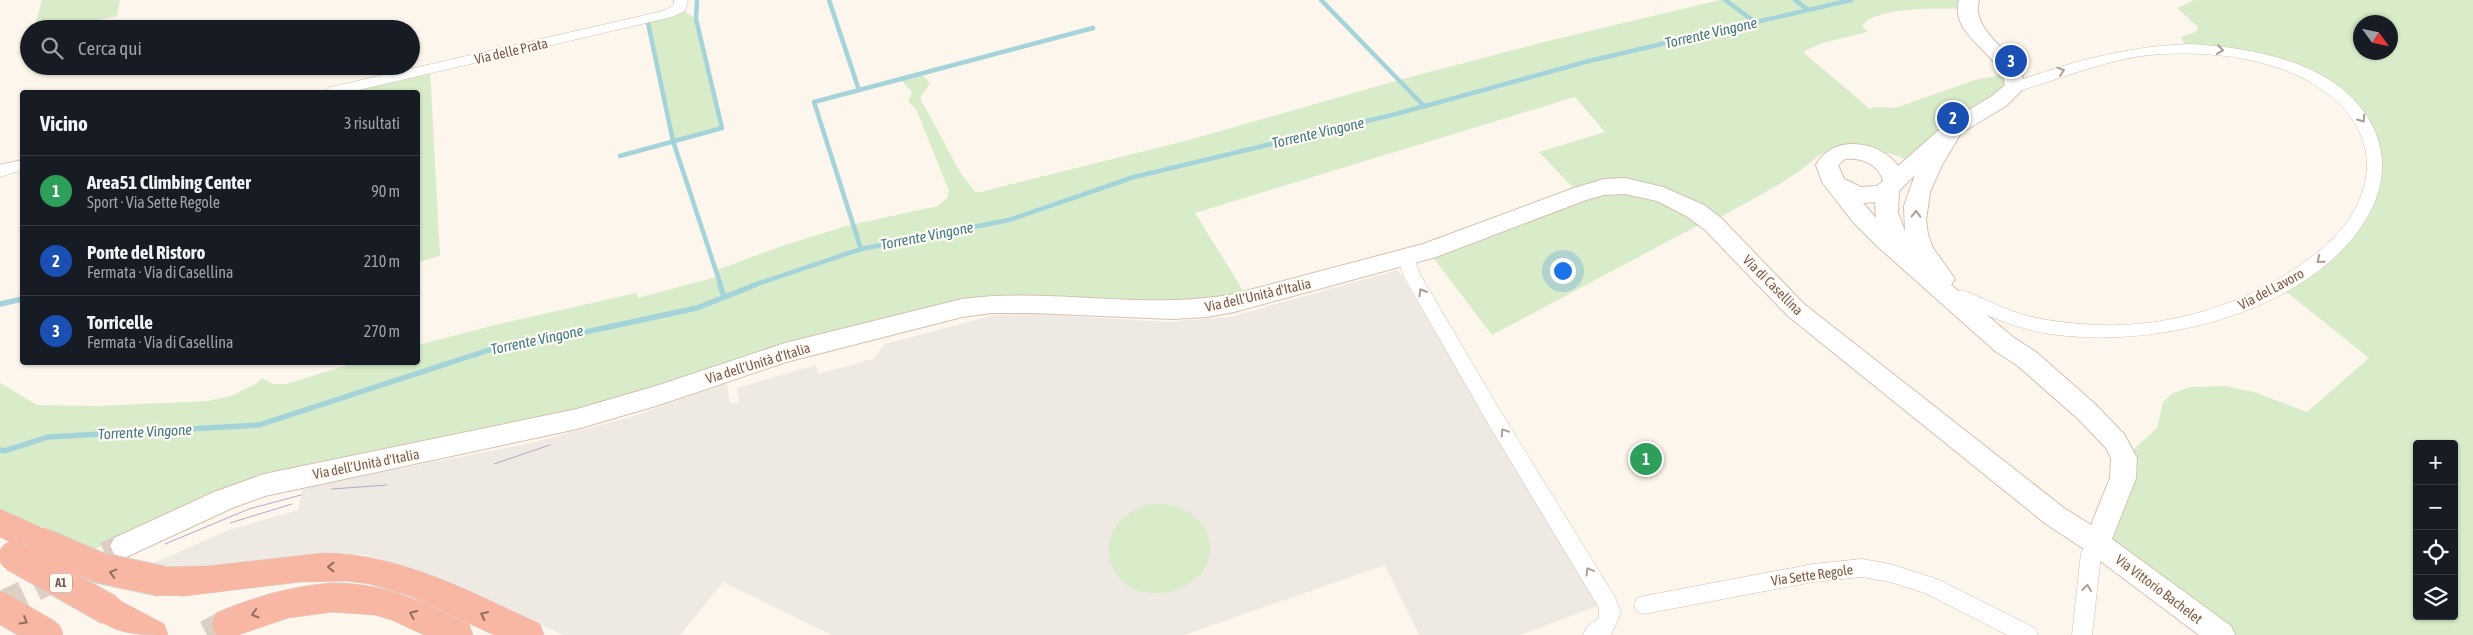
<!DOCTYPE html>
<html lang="it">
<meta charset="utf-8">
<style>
:root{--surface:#171b24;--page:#242831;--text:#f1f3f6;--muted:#9ea1a6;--line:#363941;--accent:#7c3aed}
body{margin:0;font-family:"Asap Condensed",sans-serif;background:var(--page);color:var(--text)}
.controls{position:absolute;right:15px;bottom:15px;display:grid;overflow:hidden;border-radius:5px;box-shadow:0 1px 4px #0004}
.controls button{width:45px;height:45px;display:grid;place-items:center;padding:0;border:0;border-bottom:1px solid var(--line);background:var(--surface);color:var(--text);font:25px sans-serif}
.compass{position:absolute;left:2353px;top:15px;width:45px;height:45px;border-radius:50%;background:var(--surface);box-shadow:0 1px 4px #0004;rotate:123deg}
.you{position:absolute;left:1562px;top:270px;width:18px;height:18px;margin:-12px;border:4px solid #fff;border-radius:50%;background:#1a73e8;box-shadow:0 0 0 8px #1a73e833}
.badge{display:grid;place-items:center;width:32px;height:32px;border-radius:50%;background:var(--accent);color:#fff;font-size:16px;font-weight:700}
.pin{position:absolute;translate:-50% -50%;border:2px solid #fff;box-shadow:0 1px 5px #0006}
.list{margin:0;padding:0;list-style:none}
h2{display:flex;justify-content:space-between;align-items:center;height:65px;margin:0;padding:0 20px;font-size:21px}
h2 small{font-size:16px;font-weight:400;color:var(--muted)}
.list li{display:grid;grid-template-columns:32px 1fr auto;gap:15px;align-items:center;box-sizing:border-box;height:70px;padding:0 20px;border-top:1px solid var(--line)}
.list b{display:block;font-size:19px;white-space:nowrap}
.list p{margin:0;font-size:16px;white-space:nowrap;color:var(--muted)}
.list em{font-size:16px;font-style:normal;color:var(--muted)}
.icon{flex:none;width:28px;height:28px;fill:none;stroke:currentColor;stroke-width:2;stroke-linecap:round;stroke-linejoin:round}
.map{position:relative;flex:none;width:2473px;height:635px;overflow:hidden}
.search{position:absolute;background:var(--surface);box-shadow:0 1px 4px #0004;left:20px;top:20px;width:400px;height:55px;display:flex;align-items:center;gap:12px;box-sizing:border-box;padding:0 18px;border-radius:28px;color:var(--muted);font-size:19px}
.panel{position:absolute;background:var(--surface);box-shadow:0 1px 4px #0004;left:20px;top:90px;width:400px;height:275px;border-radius:5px}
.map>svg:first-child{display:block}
.industrial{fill:#efe9e4}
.green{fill:#d8ecc9;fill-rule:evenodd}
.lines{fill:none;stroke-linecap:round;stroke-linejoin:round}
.stream-far1{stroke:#a5d3da;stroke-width:4.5}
.stream{stroke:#a5d3da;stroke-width:5.5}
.secondary-tunnel{stroke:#dcd0c4;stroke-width:26;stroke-dasharray:26 13;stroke-linecap:butt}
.highway-tunnel{stroke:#dcd0c4;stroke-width:30;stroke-dasharray:30 15;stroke-linecap:butt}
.street-casing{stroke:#d1beb0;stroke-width:1}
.secondary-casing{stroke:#d6c0b0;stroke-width:2}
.highway-casing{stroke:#dad1cd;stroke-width:1}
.street{fill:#fff;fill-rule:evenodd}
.secondary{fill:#fff;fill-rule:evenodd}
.highway{fill:#f7b7a3;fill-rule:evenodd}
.tram{stroke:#b9a8c9;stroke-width:1}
.highway-bridge-casing{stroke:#dad1cd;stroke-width:32;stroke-linecap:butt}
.highway-bridge{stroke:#f7b7a3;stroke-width:30}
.oneway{stroke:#af9d94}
.oneway2{stroke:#936e5e}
.labels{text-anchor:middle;stroke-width:4.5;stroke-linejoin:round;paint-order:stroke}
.shield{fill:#fffaf3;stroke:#a28b7f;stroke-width:1}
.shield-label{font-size:12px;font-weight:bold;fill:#7a5c4d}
.street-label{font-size:14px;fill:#7a5c4d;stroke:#fffaf3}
.water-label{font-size:15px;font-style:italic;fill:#437c86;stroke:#fffaf3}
</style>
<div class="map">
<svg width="2473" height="635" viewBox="0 0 2473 635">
<rect width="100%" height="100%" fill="#fdf6ec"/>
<path class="industrial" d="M 1398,270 L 1600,605 L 1520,635 L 1419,635 L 1385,565 L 1184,635 L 832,635 L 723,582 L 680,635 L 564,635 L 413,568 L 365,555 L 304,555 L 229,566 L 157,568 L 151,564 L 229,530 L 298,510 L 303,487 L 527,444 L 631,417 L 727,383 L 730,404 L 739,402 L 737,388 L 816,365 L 818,374 L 873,359 L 885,344 L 994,315 L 1033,314 L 1168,322 L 1230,317 Z"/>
<g class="green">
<path d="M 42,0 L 120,0 L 117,16 L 57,29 L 34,29 Z"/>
<path d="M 1720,0 L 1969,0 L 1965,9 C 1944,8 1874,6 1862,26 L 1868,32 L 1822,43 L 1803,52 L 1870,109 L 1875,107 L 1895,108 L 1975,80 L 1996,76 L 2003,70 L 2016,83 L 1906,160 C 1898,154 1888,154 1878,151 C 1825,136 1826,155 1786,180 C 1765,194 1741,205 1719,218 L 1708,220 L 1492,335 L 1428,251 L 1579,194 L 1539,152 L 1605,132 L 1575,97 L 1195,213 L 1249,300 L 1011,303 L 659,395 L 293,478 L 124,546 L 112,541 L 73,559 L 0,522 L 0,383 L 37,405 L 97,406 L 208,401 L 231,396 L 257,383 L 262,378 L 273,384 L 286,384 L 354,363 L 418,362 L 418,345 L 499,324 L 636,293 L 638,298 L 716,277 L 714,271 L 782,246 L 846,226 L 938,206 L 947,198 L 949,191 L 916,109 L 908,102 L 912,92 L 900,79 L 920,73 L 930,83 L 920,98 L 960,172 L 976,193 L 1193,139 L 1399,80 L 1548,41 Z"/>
<path d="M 2194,0 L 2473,0 L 2473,635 L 2221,635 L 2097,543 L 2124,458 L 2157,428 L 2163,402 L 2173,393 L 2190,387 L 2224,386 L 2254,392 L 2307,412 L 2369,358 L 2280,287 L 2325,256 L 2372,188 L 2360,115 L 2290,66 L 2186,47 L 2181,37 L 2196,32 L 2198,27 L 2177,8 ZM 2360,22 L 2390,22 L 2390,52 L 2360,52 ZM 2417,444 L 2454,444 L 2454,616 L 2417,616 Z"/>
<path d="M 680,8 L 696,19 L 722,128 L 673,141 L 648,23 L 649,19 Z"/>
<path d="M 430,69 L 440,256 L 418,262 L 418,92 L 331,92 Z"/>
<path d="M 1150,504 C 1217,499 1233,574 1173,591 C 1108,609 1079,524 1150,504 Z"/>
</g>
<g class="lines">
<g class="stream-far1">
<path d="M 829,0 L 859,90"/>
<path d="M 1321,0 L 1424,106"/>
<path d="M 1725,0 L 1755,22"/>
<path d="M 1795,0 L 1808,10"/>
<path d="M 648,23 L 673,141 L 721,286"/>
<path d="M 620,156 L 722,128 L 696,19 L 697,0"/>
<path d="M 861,249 L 814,102 L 1093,28"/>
<path d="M 751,286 L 861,249 L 1009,220 L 1134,177 L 1396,114 L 1589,61 L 1851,0"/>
</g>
<g class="stream">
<path d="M 720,285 L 724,297"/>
<path d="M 0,304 L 22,299"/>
<path d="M 0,450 L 4,451 L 48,437 L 259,425 L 489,350 L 548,340 L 697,308 L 755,285"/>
</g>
<path class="secondary-tunnel" d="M 0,605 L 124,546"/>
<path class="highway-tunnel" d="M 207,635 L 228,624"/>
<defs>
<g id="street">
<path d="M 674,0 L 688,0 L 685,11 L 672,17 L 350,92 L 323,92 L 331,87 L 663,11 L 673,6 Z"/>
<path d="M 2190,44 C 2226,46 2261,51 2295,63 C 2377,93 2412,167 2352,239 C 2285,319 2148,348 2050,334 C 2017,329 1986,315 1956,302 L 1953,297 L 1956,292 L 1962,290 C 1979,296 1995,305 2012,311 C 2034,319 2058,322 2082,324 C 2159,331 2240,308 2303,263 C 2323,249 2343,232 2355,209 C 2392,139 2337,86 2273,66 C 2238,55 2199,52 2162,54 C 2110,57 2065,78 2015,92 L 2008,87 L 2010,84 C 2069,62 2127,46 2190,44 Z"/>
<path d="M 22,160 L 22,170 L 0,177 L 0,165 Z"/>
<path d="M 1406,252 L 1412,254 L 1421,276 L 1501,412 L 1615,597 L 1621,613 L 1611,635 L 1583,635 L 1586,628 L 1599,618 L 1599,608 L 1487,422 L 1404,277 L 1398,258 L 1400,254 Z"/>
<path d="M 2097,534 L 2104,537 L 2107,543 L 2101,555 L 2092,635 L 2072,635 L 2081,553 L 2090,537 Z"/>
<path d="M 1862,559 L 1890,564 L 1937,579 L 2035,628 L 2038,635 L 2007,635 L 1925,593 L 1890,582 L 1862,577 L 1813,582 L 1644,614 L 1637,612 L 1634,605 L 1637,598 L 1644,596 L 1813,564 Z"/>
</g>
<path id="secondary" d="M 1959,0 L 1979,0 C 1969,34 2021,52 2025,87 L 2006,106 L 1961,133 L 1942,165 L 1930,192 L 1926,220 L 1928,235 L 1933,248 L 1955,279 L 1951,285 L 2013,337 L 2036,352 L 2095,404 L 2124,434 L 2137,458 L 2136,478 L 2112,539 L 2231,626 L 2235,635 L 2199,635 L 2087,551 L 2046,524 L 1788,316 L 1705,230 L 1688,217 L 1657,201 L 1625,194 L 1604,195 L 1586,200 L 1436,257 L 1234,312 L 1207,317 L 1172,319 L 1032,313 L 992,313 L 962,317 L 786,362 L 659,405 L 577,429 L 265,496 L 232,508 L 124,558 L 114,554 L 110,546 L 114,538 L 214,492 L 264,474 L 577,409 L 659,385 L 785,343 L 962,299 C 1052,287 1144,311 1234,294 L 1423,244 L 1571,189 L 1604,179 L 1625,178 L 1663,187 L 1704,205 L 1721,218 L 1804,304 L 2064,508 L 2091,525 L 2110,478 L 2111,458 L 2106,448 L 2077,418 L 2018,366 L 1995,351 L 1877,246 L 1853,222 L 1822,182 L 1816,165 C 1832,134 1880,140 1898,166 L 1947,123 L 1992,96 L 2005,85 C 2001,52 1949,37 1959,0 ZM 1845,159 C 1861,157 1879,164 1883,181 L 1877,186 L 1861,187 L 1844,179 L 1838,165 ZM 1915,175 L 1904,206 L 1905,231 L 1898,213 L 1899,191 ZM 1875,202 L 1876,218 L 1863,203 Z"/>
<g id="highway">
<path d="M 0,509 L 53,533 L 58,543 L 53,553 L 42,557 L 0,537 Z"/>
<path d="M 324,553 C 402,554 470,592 540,624 L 544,635 L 494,635 L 410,596 L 370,584 L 347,581 L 300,582 L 184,596 L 161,595 L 150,591 L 145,581 L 150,571 L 161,567 L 208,566 Z"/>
<path d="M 332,583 C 387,583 420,601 469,624 L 473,635 L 424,635 L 392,620 L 375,615 L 332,612 L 288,618 L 238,635 L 216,635 L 212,624 L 216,613 C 254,597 291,586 332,583 Z"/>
<path d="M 109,595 L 164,624 L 168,635 C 141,635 106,635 93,610 L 98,600 Z"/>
</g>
</defs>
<use href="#street" class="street-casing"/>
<use href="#secondary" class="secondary-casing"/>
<use href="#highway" class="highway-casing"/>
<use href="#street" class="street"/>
<use href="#secondary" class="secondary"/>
<use href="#highway" class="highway"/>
<g class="tram">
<path d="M 494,464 L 550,445"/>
<path d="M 332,489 L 387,485"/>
<path d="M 230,523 L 292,504"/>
<path d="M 165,544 L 249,509 L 301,495"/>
</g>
<defs>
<g id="highway-bridge">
<path d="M 42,543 L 100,568 L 161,581"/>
<path d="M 14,556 L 109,610"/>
<path d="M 0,607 L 48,635"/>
</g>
</defs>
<use href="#highway-bridge" class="highway-bridge-casing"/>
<use href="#highway-bridge" class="highway-bridge"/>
</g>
<defs><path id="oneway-chevron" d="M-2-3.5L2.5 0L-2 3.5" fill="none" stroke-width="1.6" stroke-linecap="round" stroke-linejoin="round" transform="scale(1.25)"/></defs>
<g class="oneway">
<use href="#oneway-chevron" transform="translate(2220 50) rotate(8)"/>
<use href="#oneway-chevron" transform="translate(2061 71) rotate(-19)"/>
<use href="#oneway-chevron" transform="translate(2362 119) rotate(55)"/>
<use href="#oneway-chevron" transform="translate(1916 214) rotate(-89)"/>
<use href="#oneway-chevron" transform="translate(2320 260) rotate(141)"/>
<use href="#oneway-chevron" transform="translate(1422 292) rotate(-120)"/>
<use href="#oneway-chevron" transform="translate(1504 432) rotate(-123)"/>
<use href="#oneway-chevron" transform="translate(1589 571) rotate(-121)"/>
<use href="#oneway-chevron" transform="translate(2087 588) rotate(-83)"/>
</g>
<g class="oneway2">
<use href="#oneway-chevron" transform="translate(331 567) rotate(180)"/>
<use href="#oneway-chevron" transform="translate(113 573) rotate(-165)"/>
<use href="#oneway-chevron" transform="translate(255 614) rotate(163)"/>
<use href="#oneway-chevron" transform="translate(413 614) rotate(-156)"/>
<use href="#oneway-chevron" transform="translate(484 615) rotate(-155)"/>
<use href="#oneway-chevron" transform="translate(24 621) rotate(31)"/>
</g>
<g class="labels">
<rect class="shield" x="50" y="573.5" width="22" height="19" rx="4"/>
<g class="shield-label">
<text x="61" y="587">A1</text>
</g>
<g class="street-label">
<text transform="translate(511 51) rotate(-13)" y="5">Via delle Prata</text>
<text transform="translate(1773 285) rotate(45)" y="5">Via di Casellina</text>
<text transform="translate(2271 289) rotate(-28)" y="5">Via del Lavoro</text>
<text transform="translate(1258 295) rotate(-13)" y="5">Via dell'Unità d'Italia</text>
<text transform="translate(758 363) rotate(-17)" y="5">Via dell'Unità d'Italia</text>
<text transform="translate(366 464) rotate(-11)" y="5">Via dell'Unità d'Italia</text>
<text transform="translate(1812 575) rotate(-8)" y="5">Via Sette Regole</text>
<text transform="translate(2159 589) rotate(37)" y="5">Via Vittorio Bachelet</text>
</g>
<g class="water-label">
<text transform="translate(1711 33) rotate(-13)" y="5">Torrente Vingone</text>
<text transform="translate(1318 133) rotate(-13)" y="5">Torrente Vingone</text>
<text transform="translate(927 236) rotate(-11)" y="5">Torrente Vingone</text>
<text transform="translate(537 340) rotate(-12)" y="5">Torrente Vingone</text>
<text transform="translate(145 432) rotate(-3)" y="5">Torrente Vingone</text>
</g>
</g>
</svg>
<div class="controls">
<button>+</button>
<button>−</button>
<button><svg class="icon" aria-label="locate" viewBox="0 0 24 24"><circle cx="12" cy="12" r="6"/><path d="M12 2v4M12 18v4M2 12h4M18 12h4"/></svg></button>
<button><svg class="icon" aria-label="layers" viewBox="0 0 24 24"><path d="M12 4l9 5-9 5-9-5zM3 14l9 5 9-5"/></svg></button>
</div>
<svg class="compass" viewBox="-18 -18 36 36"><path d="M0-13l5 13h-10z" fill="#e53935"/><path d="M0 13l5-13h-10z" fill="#9ea1a6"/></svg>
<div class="you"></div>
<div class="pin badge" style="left:1646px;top:459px;background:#2e9e5b">1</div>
<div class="pin badge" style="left:1953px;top:118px;background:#1a4fb4">2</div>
<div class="pin badge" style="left:2011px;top:61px;background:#1a4fb4">3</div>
<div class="search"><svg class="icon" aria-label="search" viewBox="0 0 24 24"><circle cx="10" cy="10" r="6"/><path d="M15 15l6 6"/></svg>Cerca qui</div>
<section class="panel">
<h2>Vicino<small>3 risultati</small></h2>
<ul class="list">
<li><span class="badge" style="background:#2e9e5b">1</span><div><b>Area51 Climbing Center</b><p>Sport · Via Sette Regole</p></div><em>90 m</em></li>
<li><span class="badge" style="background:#1a4fb4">2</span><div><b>Ponte del Ristoro</b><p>Fermata · Via di Casellina</p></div><em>210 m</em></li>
<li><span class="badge" style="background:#1a4fb4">3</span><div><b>Torricelle</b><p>Fermata · Via di Casellina</p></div><em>270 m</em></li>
</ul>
</section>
</div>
